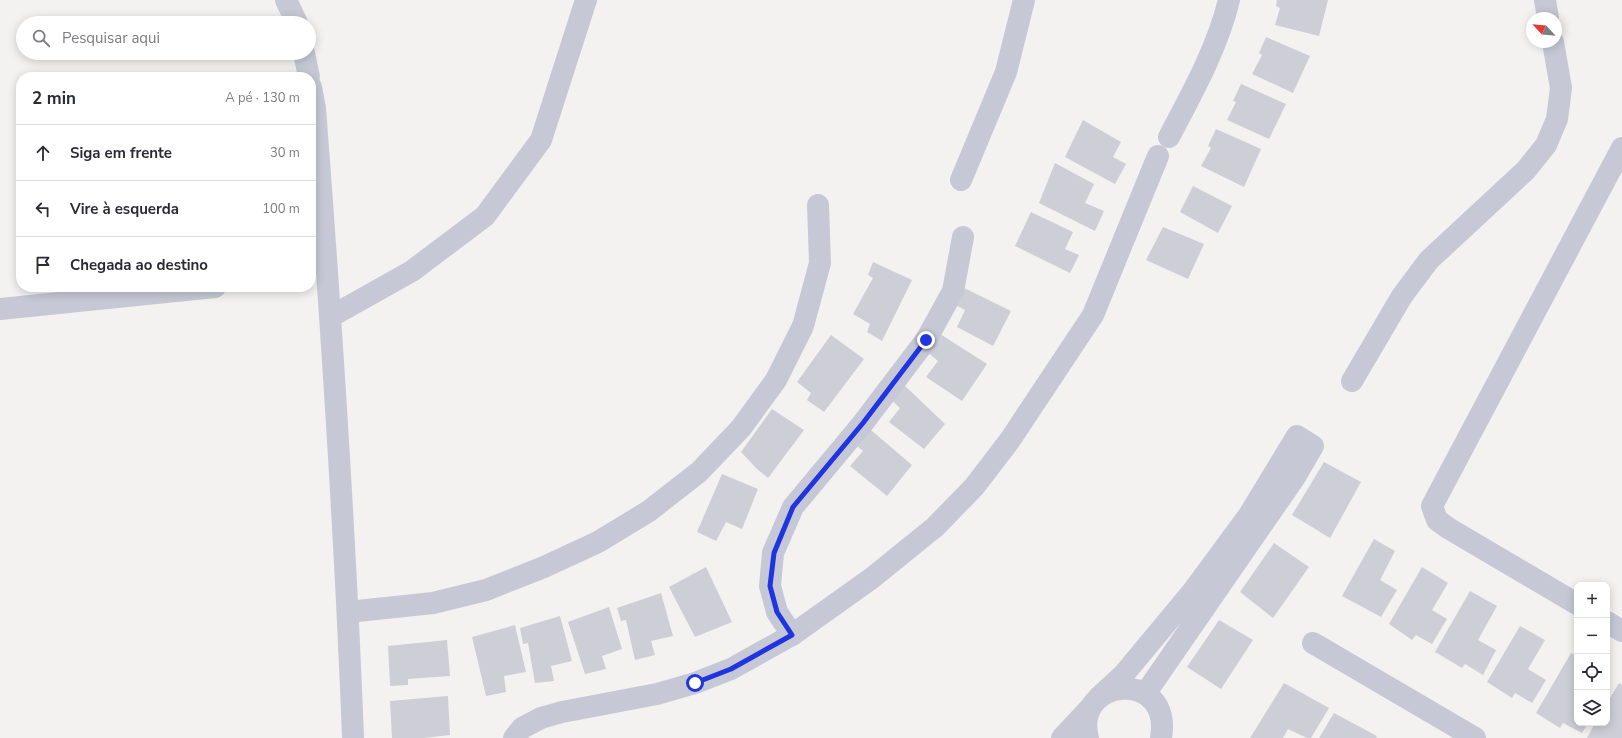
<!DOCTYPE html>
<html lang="pt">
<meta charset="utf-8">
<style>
:root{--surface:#fff;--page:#f2f2f3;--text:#2b2b33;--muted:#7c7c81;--line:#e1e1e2}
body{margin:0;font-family:"Nunito Sans",sans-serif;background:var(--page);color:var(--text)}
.controls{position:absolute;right:12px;bottom:12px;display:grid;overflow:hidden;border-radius:8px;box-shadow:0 2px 10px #0003}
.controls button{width:36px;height:36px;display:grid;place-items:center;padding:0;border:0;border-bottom:1px solid var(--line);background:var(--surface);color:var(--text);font:20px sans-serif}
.compass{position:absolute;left:1526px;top:12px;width:36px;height:36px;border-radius:50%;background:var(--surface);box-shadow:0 2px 10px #0003;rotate:296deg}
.stop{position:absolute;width:12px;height:12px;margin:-9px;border:3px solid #2034df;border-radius:50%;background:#fff}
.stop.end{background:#2034df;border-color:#fff;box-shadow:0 1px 4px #0008}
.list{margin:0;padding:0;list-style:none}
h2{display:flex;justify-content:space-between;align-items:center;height:52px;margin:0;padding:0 16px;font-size:17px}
h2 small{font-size:13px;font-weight:400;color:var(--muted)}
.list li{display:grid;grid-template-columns:26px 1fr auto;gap:12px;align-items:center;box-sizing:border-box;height:56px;padding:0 16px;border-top:1px solid var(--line)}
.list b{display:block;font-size:15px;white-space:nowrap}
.list em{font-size:13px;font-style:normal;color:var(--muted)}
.icon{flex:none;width:22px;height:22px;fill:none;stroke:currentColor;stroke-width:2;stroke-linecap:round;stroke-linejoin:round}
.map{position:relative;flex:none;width:1622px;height:738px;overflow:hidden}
.search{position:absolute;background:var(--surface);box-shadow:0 2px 10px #0003;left:16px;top:16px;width:300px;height:44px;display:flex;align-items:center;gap:10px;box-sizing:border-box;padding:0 14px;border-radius:22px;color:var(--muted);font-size:15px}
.panel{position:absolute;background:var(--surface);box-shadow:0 2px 10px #0003;left:16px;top:72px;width:300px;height:220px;border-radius:16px}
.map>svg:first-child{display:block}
.building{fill:#cecfd6}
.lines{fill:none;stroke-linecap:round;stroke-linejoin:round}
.minor{stroke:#c6c9d5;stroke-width:22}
.route{stroke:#2034df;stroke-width:5}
</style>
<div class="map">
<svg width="1622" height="738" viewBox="0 0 1622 738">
<rect width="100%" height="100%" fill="#f3f2f1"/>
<g class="building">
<path d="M 1277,0 L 1328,0 L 1319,36 L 1275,25 L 1280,8 L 1276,6 Z"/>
<path d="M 1266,37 L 1310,56 L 1293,93 L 1252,74 L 1262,55 L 1259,53 Z"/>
<path d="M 1241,84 L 1286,104 L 1269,139 L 1227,120 L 1236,102 L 1233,101 Z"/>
<path d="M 1083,120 L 1121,142 L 1113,157 L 1126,164 L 1115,184 L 1065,157 Z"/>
<path d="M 1216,129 L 1261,149 L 1244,187 L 1201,166 L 1211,148 L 1208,146 Z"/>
<path d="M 1055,163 L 1094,184 L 1085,203 L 1104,211 L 1095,231 L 1039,203 Z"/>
<path d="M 1193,186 L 1232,206 L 1218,233 L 1180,212 Z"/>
<path d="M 1031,212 L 1073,232 L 1065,249 L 1079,255 L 1070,273 L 1015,246 Z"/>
<path d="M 1163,227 L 1204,244 L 1188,279 L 1146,260 Z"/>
<path d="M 873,262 L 912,280 L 882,341 L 867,332 L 870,324 L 853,314 L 873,278 L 868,275 Z"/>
<path d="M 960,286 L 1011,311 L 993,346 L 957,327 L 965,310 L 952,303 Z"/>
<path d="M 937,332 L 987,364 L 962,401 L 926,377 L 938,361 L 925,350 Z"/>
<path d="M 831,335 L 864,359 L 824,412 L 807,400 L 811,393 L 797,382 Z"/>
<path d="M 902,383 L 945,424 L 924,449 L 889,422 L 900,408 L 888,397 Z"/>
<path d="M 772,409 L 804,430 L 768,478 L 757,469 L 741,452 Z"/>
<path d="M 865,425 L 912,465 L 887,496 L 850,466 L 863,451 L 851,441 Z"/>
<path d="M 1324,462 L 1361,482 L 1330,538 L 1292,515 Z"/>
<path d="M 722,474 L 758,489 L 742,529 L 726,522 L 716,541 L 697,532 Z"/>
<path d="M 1374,539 L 1395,551 L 1380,580 L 1397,590 L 1381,617 L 1342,596 Z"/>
<path d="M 1274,543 L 1309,567 L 1273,618 L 1240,592 Z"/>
<path d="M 706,567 L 732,622 L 695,637 L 669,587 Z"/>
<path d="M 1422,567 L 1448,583 L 1432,610 L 1447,619 L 1432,644 L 1416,635 L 1412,640 L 1389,624 Z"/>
<path d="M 1470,591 L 1497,606 L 1478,640 L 1496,650 L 1483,675 L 1465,664 L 1462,668 L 1435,652 Z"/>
<path d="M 661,593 L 673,636 L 651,641 L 655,655 L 635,660 L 626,620 L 621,621 L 617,608 Z"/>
<path d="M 609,607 L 622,649 L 602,656 L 606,669 L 585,674 L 568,622 Z"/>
<path d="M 560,616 L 572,661 L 551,666 L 554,681 L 535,683 L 528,643 L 523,644 L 520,628 Z"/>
<path d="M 1219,620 L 1253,640 L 1221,689 L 1187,667 Z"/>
<path d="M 515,625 L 526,672 L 504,676 L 506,692 L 486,696 L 472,637 Z"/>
<path d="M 1520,626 L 1545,640 L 1528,669 L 1546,680 L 1532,703 L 1515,693 L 1512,698 L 1487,682 Z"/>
<path d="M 447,640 L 450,676 L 408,679 L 408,685 L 390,686 L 388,646 Z"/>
<path d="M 1571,653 L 1577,656 L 1577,723 L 1588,723 L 1582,733 L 1563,723 L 1560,728 L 1536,713 Z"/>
<path d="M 1284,683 L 1329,708 L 1311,738 L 1307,738 L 1288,729 L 1283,738 L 1250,738 Z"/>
<path d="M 1619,683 L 1622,685 L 1622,738 L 1587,738 L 1595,723 L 1607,723 L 1607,703 Z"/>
<path d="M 448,696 L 450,735 L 424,738 L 392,738 L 390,701 Z"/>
<path d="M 1334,713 L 1377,736 L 1376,738 L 1319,738 Z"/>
</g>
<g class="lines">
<g class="minor">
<path d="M 286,0 L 297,23"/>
<path d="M 1545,0 L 1548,18"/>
<path d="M 304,53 L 309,77"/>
<path d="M 311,87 L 315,108 C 331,318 345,528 353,738"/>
<path d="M 1169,137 C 1192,93 1217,49 1229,0"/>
<path d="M 961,180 L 1006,72 L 1024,0"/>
<path d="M 0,309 L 215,287"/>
<path d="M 330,317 L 412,271 L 485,216 L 541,140 L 586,0"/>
<path d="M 1352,381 L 1402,296 L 1429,260 L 1526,170 L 1546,145 L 1557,119 L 1561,88 L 1553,42"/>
<path d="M 1577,604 L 1448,528 L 1437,520 L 1432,506 L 1622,148"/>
<path d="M 348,612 L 433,603 L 486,590 L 544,567 L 598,542 L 649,511 L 699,472 L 741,428 L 776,380 L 803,326 L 820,263 L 818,205"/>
<path d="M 1607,622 L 1622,631"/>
<path d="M 792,635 L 777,612 L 770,586 L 773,553 L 793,507 L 863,423 L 926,340 L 953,291 L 963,237"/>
<path d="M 1313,643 L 1475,738"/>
<path d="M 1099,697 L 1124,674 L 1193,591 L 1249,515 L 1297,436 L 1313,446 L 1295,477 L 1145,694"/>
<path d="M 514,738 L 522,728 L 541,718 L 562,712 L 657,694 L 695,683 L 731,669 L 792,635 L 872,578 L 935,527 L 974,487 L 1010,440 L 1093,315 L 1158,156"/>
<path d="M 1062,738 L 1091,707"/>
<path d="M 1088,738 C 1072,677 1173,668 1161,738"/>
</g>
</g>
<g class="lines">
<path class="route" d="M 695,683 L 731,669 L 792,635 L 777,612 L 770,586 L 774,553 L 793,507 L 863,423 L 926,340"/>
</g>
</svg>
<div class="controls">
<button>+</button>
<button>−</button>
<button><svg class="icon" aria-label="locate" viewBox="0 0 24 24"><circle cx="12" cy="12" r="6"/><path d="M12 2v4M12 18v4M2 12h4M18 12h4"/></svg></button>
<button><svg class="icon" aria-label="layers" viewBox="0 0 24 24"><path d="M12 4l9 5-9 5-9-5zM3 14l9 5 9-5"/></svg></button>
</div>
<svg class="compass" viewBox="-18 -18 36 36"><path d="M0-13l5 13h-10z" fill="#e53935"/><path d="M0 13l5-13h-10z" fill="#7c7c81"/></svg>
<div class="stop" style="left:695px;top:683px"></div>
<div class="stop end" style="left:926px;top:340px"></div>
<div class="search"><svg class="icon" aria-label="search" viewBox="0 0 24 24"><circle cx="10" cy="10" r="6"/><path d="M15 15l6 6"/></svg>Pesquisar aqui</div>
<section class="panel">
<h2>2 min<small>A pé · 130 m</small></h2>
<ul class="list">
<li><svg class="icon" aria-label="ahead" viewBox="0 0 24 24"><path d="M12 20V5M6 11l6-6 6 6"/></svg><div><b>Siga em frente</b></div><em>30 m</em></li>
<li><svg class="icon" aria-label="left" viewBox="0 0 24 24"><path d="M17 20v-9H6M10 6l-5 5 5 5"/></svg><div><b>Vire à esquerda</b></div><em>100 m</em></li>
<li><svg class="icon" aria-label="arrive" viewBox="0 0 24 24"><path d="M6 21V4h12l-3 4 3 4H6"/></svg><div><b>Chegada ao destino</b></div></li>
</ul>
</section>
</div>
